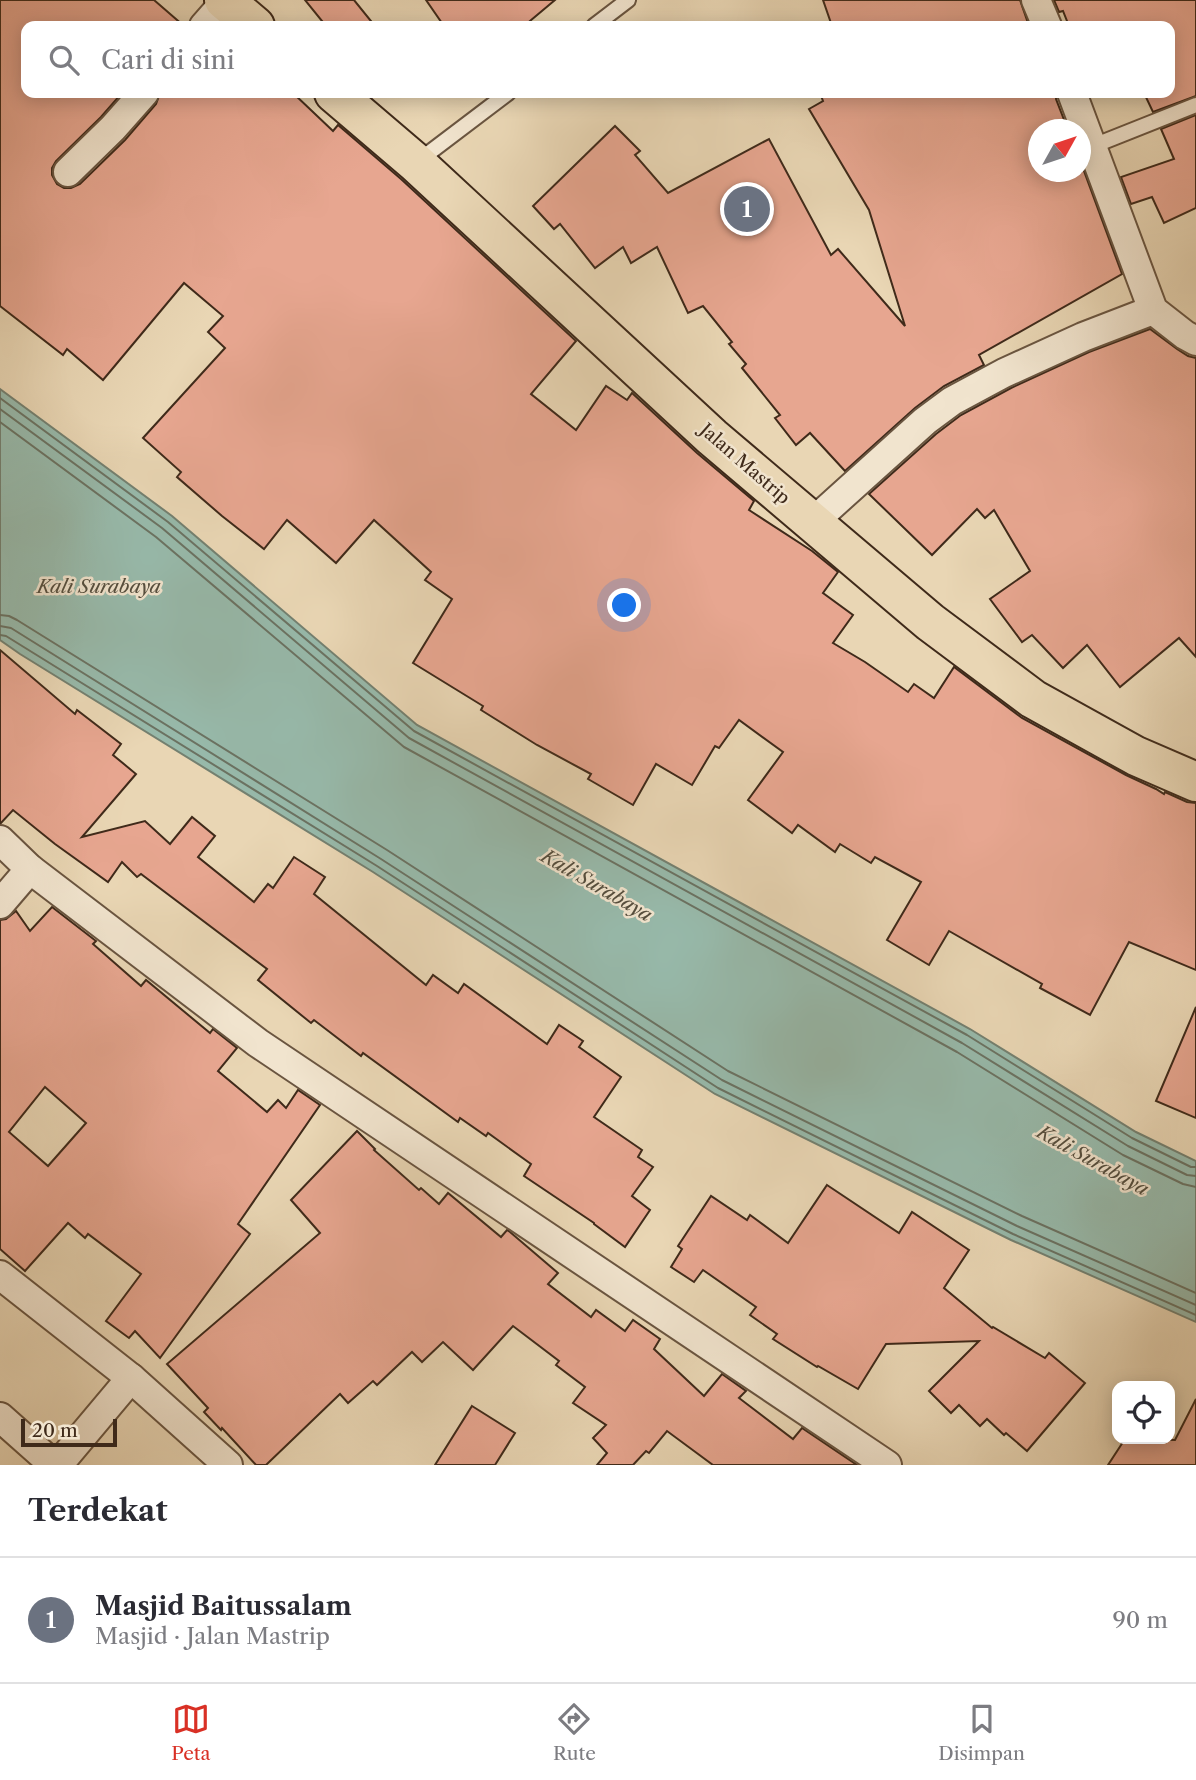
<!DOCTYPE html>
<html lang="id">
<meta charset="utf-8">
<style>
:root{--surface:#fff;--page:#f7f7f7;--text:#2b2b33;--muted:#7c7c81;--line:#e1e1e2;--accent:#d93025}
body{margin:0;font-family:"Libre Caslon Text",serif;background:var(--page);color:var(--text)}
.controls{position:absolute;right:21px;bottom:21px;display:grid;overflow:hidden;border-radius:14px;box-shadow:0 4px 18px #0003}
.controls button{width:63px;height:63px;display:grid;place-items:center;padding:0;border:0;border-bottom:2px solid var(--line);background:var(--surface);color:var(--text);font:35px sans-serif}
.compass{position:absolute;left:1028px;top:119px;width:63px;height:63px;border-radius:50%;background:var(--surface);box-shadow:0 4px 18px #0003;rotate:50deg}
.scale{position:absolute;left:21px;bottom:18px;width:96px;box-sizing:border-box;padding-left:7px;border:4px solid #3f2a1a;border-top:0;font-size:19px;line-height:24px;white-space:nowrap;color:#3f2a1a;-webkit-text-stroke:5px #f1e4ce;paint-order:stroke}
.you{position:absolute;left:625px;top:606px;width:24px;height:24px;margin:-18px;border:5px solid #fff;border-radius:50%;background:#1a73e8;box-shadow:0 0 0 10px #1a73e833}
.badge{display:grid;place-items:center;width:46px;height:46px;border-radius:50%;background:var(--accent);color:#fff;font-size:23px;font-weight:700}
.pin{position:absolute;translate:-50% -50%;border:4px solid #fff;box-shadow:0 2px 7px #0006}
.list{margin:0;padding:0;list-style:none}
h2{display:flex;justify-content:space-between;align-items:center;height:91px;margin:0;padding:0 28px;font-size:30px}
h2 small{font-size:23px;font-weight:400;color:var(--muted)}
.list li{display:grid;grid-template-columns:46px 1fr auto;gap:21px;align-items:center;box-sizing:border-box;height:126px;padding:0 28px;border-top:2px solid var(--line)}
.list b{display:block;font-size:26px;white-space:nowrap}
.list p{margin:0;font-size:23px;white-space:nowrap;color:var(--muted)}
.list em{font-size:23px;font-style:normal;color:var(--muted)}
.icon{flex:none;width:38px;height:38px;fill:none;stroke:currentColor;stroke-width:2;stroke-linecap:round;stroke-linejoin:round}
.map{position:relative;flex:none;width:1196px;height:1465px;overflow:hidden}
.search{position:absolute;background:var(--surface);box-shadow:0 4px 18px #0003;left:21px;right:21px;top:21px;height:77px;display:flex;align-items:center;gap:18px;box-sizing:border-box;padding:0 24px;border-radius:14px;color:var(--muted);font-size:26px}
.sheet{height:217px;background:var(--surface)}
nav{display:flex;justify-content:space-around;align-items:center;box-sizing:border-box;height:98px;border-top:2px solid var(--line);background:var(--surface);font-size:19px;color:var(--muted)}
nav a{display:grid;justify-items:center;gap:4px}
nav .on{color:var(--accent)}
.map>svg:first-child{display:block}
.water{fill:#97b9aa;stroke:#748070;stroke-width:2}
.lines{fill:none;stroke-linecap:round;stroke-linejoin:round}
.shore{stroke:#6b7262;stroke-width:2}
.building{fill:#e7a690;stroke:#3f2a1a;stroke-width:2;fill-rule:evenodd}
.service-casing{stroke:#6a5540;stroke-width:18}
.minor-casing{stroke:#6a5540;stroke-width:32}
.primary-casing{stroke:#3f2a1a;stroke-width:42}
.service{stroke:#f1e4ce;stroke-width:14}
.minor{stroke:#f1e4ce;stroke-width:28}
.primary{stroke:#e9d6b4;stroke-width:38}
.labels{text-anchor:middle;stroke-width:5;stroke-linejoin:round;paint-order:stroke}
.street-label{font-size:18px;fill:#3f2a1a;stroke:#f1e4ce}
.water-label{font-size:19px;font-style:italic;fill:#554e3e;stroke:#f1e4ce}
</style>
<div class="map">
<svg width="1196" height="1465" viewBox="0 0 1196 1465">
<rect width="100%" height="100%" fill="#e9d6b4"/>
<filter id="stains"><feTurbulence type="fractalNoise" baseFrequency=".00286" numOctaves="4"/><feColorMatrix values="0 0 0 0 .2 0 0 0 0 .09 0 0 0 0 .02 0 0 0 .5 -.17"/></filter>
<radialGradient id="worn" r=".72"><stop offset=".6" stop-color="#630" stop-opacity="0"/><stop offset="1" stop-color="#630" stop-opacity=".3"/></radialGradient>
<path class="water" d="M 0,389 L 172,516 L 417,725 L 970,1029 L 1136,1132 L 1196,1161 L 1196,1322 L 1011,1240 L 715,1094 L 373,872 L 20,654 L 0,640 Z"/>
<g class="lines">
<g class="shore">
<path d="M 0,398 L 168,522 L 414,731 L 967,1035 L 1132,1138 L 1191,1167 L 1196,1167"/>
<path d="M 0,409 L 162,528 L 409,738 L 962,1043 L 1128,1146 L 1187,1175 L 1196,1176"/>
<path d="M 0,422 L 156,537 L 404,747 L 957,1052 L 1123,1155 L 1183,1184 L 1196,1187"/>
<path d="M 0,615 L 9,616 L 17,620 L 387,850 L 728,1071 L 1022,1216 L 1196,1293"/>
<path d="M 0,626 L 11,628 L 381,859 L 722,1080 L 1017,1226 L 1196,1305"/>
<path d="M 0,635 L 6,636 L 377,866 L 718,1088 L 1013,1234 L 1196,1315"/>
</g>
</g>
<g class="building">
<path d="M 0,0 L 154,0 L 184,26 L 26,26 L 26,93 L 122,93 L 101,117 L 56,161 L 52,168 L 52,175 L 57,184 L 64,188 L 71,188 L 80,184 L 125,140 L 156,104 L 160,93 L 293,93 L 333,131 L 338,125 L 401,179 L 576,341 L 531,394 L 576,430 L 606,386 L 627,400 L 632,393 L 697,453 L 754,501 L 749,510 L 812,551 L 838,572 L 823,593 L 853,615 L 833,643 L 865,662 L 908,692 L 914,684 L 934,698 L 954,667 L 1022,718 L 1126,775 L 1156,789 L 1164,794 L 1165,792 L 1187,802 L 1196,803 L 1196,970 L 1129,942 L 1090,1015 L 1040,988 L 1042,984 L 949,931 L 929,965 L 887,940 L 921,882 L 875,857 L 871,863 L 840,844 L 835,852 L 798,825 L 792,833 L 748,800 L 783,752 L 739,720 L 719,748 L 715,746 L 692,785 L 656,764 L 633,805 L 588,779 L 591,774 L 537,745 L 481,710 L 483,706 L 413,663 L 452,599 L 425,580 L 431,572 L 374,520 L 336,563 L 287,520 L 264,549 L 222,516 L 177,477 L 181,472 L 143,438 L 225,348 L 208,332 L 223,316 L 184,283 L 103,380 L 67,349 L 63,355 L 0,306 Z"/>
<path d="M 305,0 L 354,0 L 375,26 L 326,26 Z"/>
<path d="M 426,0 L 555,0 L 524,26 L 444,26 Z"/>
<path d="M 823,0 L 1020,0 L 1029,26 L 832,26 Z"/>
<path d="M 1054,0 L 1196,0 L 1196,96 L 1153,112 L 1144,93 L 1170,93 L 1170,26 L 1069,26 L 1063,11 L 1059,12 Z"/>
<path d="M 820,93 L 1056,93 L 1056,99 L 1068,130 L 1039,130 L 1039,172 L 1081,172 L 1081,163 L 1122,274 L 979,355 L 984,365 L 944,386 L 915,408 L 845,471 L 810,433 L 796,445 L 775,418 L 780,415 L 742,368 L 746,364 L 729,344 L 732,342 L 703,306 L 688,313 L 657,247 L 631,263 L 623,247 L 595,268 L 560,224 L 554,229 L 533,206 L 615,126 L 640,151 L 635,155 L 668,193 L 769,139 L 831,255 L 838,249 L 905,326 L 869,210 L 809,109 L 823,101 Z"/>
<path d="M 1196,115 L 1196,208 L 1164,223 L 1152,197 L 1131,204 L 1121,177 L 1174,159 L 1161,129 Z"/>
<path d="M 1150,329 L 1177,349 L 1188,356 L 1196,358 L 1196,657 L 1179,638 L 1120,687 L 1087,645 L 1063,668 L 1032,635 L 1022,642 L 990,599 L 1030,571 L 994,510 L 985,518 L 977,509 L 932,555 L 869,494 L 936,434 L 961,415 L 1011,388 L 1089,352 Z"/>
<path d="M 0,650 L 75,714 L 77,710 L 121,744 L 113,755 L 136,774 L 82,837 L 145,821 L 170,844 L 192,817 L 215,836 L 198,857 L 254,902 L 268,884 L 273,888 L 294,857 L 325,877 L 314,894 L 426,985 L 433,975 L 458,993 L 464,984 L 547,1044 L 559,1025 L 583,1041 L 579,1047 L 621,1077 L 594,1117 L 642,1150 L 638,1157 L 653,1167 L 632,1196 L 650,1210 L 625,1247 L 594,1224 L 594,1223 L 524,1176 L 531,1164 L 488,1133 L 486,1136 L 460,1118 L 458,1122 L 363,1053 L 361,1056 L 314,1020 L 311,1023 L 258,980 L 267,969 L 141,874 L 137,877 L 122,862 L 108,882 L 55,844 L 13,810 L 0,824 Z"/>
<path d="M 52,907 L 96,941 L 93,944 L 141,986 L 146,980 L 210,1033 L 213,1029 L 237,1048 L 218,1071 L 267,1112 L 278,1100 L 286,1108 L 298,1090 L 320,1105 L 238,1224 L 250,1234 L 160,1358 L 135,1331 L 129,1338 L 106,1321 L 141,1274 L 88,1234 L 85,1238 L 68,1223 L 25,1271 L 0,1249 L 0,920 L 6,919 L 16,911 L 30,931 ZM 45,1087 L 86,1123 L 48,1166 L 9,1132 Z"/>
<path d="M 1196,1007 L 1196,1118 L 1156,1101 Z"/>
<path d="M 357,1131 L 375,1149 L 374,1150 L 419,1190 L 421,1188 L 439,1204 L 448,1193 L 501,1237 L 507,1230 L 510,1232 L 558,1273 L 548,1284 L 591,1317 L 596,1310 L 625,1331 L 633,1320 L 660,1339 L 654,1349 L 704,1396 L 722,1374 L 746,1391 L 739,1398 L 793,1439 L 802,1428 L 857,1465 L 713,1465 L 667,1431 L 649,1453 L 646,1451 L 633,1465 L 597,1465 L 607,1453 L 593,1438 L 606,1425 L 573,1403 L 585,1387 L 556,1365 L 559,1361 L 513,1326 L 473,1370 L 443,1342 L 422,1362 L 412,1352 L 377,1385 L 373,1381 L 348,1403 L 340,1394 L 266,1465 L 256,1465 L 222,1428 L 221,1430 L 204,1412 L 208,1408 L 167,1364 L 320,1233 L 291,1200 Z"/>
<path d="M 827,1185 L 899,1233 L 912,1212 L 969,1250 L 944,1288 L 992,1328 L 993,1327 L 1045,1358 L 1049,1353 L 1085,1383 L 1027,1451 L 1006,1433 L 1004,1435 L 987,1419 L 980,1426 L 959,1405 L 951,1413 L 929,1391 L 979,1341 L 886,1344 L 858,1389 L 818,1366 L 817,1367 L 773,1339 L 777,1334 L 750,1315 L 756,1307 L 703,1270 L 694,1282 L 671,1267 L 682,1249 L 678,1246 L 711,1196 L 747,1220 L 750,1215 L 788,1243 Z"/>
<path d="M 1196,1399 L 1196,1465 L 1108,1465 L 1125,1439 L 1175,1440 Z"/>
<path d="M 472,1406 L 515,1433 L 495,1465 L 435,1465 Z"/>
</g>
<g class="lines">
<defs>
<g id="service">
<path d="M 594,26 L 628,0"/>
<path d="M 1093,146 L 1196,105"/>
<path d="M 417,162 L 508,93"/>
</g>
<g id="minor">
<path d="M 1036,0 L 1047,26"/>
<path d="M 204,26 L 226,1"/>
<path d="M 1072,93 L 1153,310 L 1185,335 L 1196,341"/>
<path d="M 68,172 L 113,128 L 144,93"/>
<path d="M 813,522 L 925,421 L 952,401 L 1004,373 L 1083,337 L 1153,310"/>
<path d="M 0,840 L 30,869 L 258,1043 L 887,1465"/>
<path d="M 0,904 L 30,869"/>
<path d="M 0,1275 L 131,1378 L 228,1465"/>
<path d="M 0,1417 L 54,1465"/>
<path d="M 58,1465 L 131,1378"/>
</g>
<g id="primary">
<path d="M 224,0 L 255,26"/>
<path d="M 334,93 L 416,163 L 712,437 L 930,622 L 1033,699 L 1136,756 L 1196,782"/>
</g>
</defs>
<use href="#service" class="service-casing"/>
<use href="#minor" class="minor-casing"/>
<use href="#primary" class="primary-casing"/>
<use href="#service" class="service"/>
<use href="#minor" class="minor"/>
<use href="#primary" class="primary"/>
</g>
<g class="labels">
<g class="street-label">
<text transform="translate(745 464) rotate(41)" y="6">Jalan Mastrip</text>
</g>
<g class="water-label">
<text x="99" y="593">Kali Surabaya</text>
<text transform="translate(597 885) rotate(30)" y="7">Kali Surabaya</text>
<text transform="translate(1093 1160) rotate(29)" y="7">Kali Surabaya</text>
</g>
</g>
<rect width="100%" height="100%" filter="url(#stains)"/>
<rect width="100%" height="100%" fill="url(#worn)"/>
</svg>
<div class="controls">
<button><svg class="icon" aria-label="locate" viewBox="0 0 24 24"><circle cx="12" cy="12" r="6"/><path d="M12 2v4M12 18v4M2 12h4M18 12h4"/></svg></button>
</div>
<svg class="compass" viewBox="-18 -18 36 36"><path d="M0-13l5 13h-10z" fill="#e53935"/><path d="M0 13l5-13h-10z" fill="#7c7c81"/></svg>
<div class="scale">20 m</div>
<div class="you"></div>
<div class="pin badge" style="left:747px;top:209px;background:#6b7280">1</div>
<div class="search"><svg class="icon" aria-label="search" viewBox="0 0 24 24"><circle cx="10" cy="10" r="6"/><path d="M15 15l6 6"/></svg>Cari di sini</div>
</div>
<section class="sheet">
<h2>Terdekat<small></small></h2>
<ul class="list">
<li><span class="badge" style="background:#6b7280">1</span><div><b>Masjid Baitussalam</b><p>Masjid · Jalan Mastrip</p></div><em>90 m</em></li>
</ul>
</section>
<nav>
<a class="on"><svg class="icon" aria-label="map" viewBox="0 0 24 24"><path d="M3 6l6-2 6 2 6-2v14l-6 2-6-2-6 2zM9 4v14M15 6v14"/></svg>Peta</a>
<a><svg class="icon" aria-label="directions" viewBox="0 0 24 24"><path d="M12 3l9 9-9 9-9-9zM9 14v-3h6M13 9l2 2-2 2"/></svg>Rute</a>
<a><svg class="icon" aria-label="saved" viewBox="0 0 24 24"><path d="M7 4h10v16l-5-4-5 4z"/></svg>Disimpan</a>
</nav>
